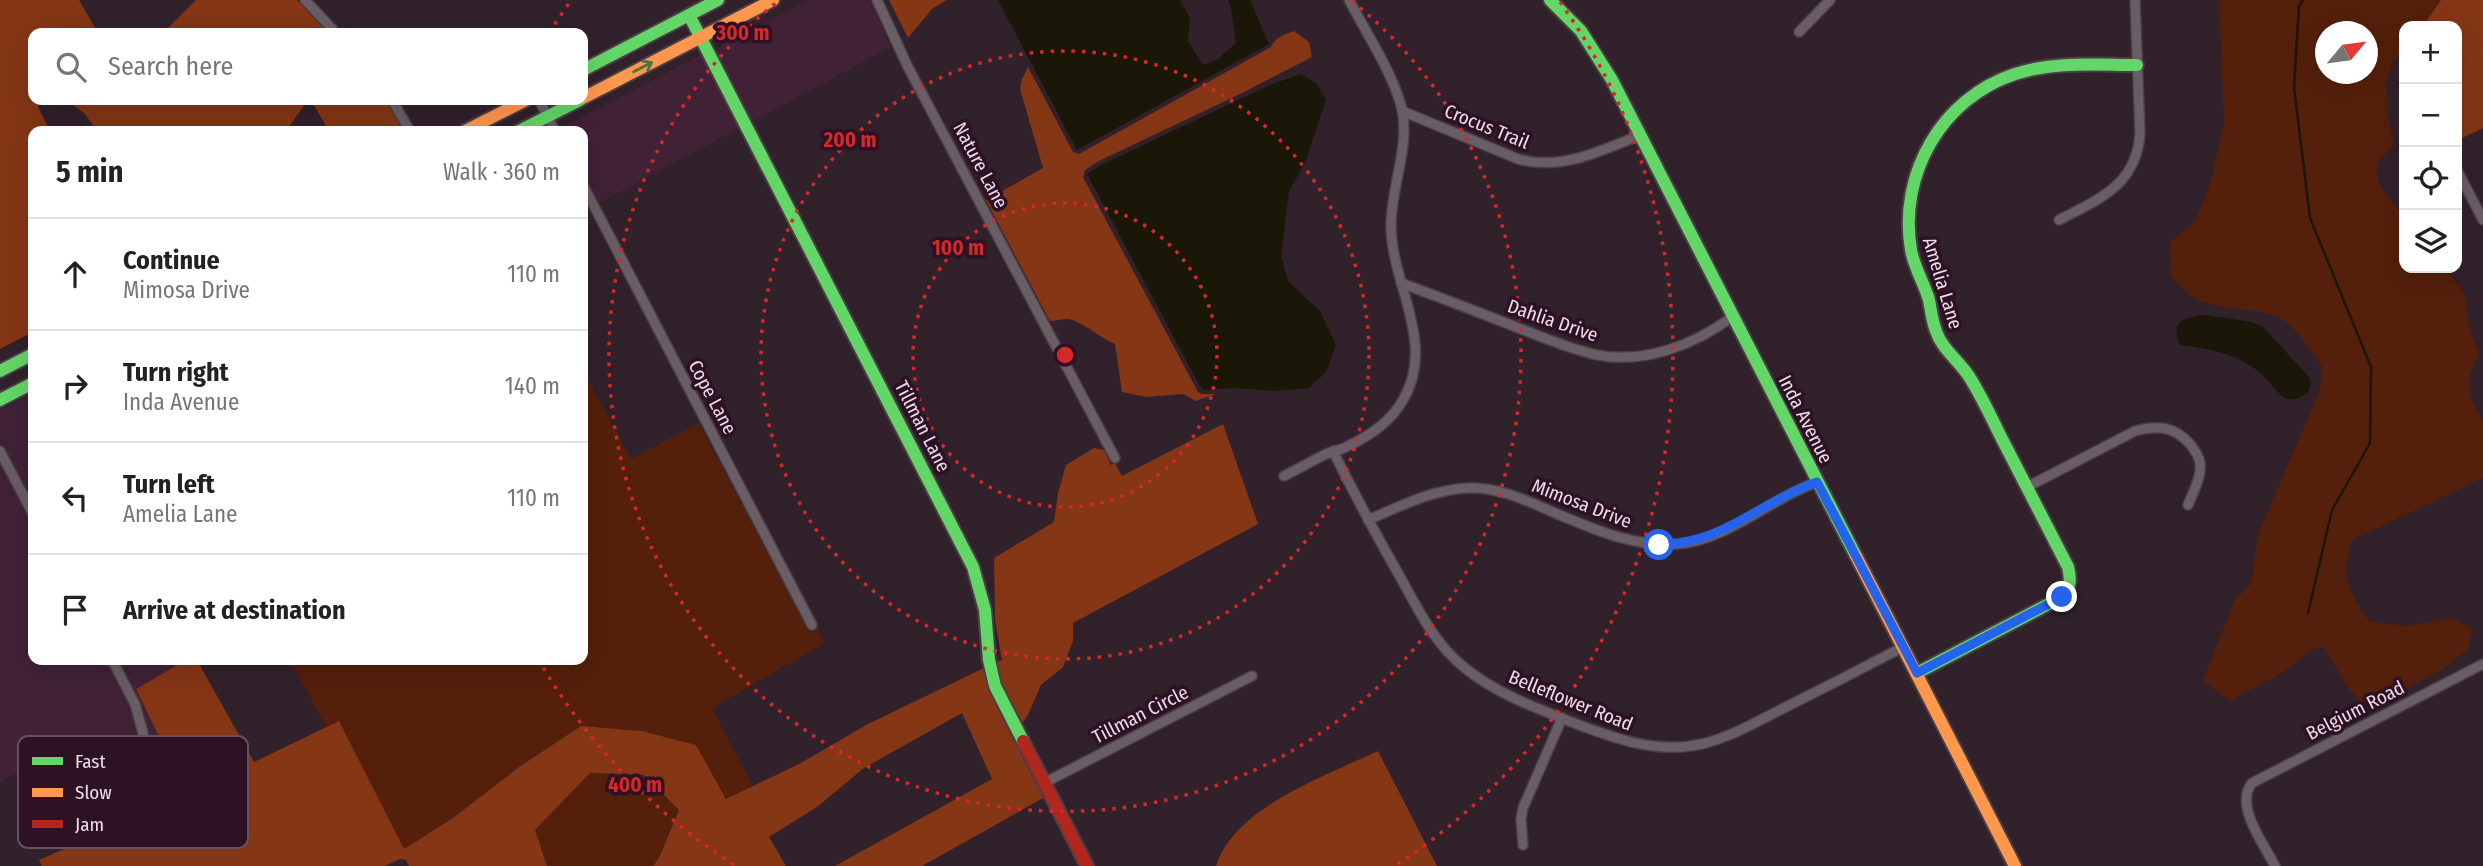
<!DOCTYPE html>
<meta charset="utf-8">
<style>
:root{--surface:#fff;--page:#f6f6f6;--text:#222;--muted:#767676;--line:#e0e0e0}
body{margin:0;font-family:"Fira Sans Condensed",sans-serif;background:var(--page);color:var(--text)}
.controls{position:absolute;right:21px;top:21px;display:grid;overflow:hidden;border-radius:14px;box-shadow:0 7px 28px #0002}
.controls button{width:63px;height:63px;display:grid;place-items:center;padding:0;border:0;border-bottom:2px solid var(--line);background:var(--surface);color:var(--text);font:35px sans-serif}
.compass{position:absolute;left:2315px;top:21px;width:63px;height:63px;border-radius:50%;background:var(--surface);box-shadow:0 7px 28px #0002;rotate:61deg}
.stop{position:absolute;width:21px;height:21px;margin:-16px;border:5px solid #2563eb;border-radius:50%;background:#fff}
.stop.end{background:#2563eb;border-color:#fff;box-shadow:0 2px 7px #0008}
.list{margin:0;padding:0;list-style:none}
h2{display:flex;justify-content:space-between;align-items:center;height:91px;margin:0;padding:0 28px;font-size:30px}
h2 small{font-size:23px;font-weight:400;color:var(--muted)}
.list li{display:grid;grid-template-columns:46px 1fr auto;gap:21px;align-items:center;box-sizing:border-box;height:112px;padding:0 28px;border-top:2px solid var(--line)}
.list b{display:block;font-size:26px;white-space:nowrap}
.list p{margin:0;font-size:23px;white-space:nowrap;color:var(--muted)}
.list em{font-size:23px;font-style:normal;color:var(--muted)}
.icon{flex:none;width:38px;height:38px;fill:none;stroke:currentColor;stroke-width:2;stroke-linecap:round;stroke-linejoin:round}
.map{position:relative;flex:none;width:2483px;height:866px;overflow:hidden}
.search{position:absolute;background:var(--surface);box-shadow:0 7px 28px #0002;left:28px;top:28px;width:560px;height:77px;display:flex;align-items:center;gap:18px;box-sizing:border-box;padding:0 24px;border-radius:14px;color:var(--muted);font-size:26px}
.panel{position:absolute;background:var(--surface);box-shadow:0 7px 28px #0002;left:28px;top:126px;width:560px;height:539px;border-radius:14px}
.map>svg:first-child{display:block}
.built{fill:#412136}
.green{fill:#541f0b;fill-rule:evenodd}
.forest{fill:#843615}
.water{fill:#1b1708}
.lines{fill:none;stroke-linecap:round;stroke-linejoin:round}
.stream{stroke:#1b1708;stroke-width:2.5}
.street-casing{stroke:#4b3e46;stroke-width:12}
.fast-casing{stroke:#4b3e46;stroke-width:16}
.slow-casing{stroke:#4b3e46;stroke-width:16}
.jam-casing{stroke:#4b3e46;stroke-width:16}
.street{stroke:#6a5e66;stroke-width:9}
.fast{stroke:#63d668;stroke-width:12}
.slow{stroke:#ff974d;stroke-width:12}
.jam{stroke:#b3261e;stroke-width:12}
.oneway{stroke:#487446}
.route{stroke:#2563eb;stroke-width:9}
.ring{fill:none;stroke:#d62828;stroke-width:3.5;stroke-dasharray:3.5 7}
.labels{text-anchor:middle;stroke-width:7;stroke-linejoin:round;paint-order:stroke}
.street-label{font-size:19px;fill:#efdce7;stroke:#2c1224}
.key{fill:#2c1224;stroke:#664f5e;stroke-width:2}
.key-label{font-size:19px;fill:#efdce7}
.centre{fill:#d62828;stroke:#2c1224;stroke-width:3.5}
.ring-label{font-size:21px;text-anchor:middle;font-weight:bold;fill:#d62828;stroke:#2c1224;stroke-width:7;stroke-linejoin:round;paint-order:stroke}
</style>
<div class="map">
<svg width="2483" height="866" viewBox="0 0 2483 866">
<rect width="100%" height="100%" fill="#31212b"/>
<g class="built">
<path d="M 809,0 L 870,0 L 891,47 L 752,122 L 714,49 Z"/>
<path d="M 703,54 L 741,127 L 599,203 L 583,172 L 583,131 L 562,131 L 560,128 Z"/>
<path d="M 33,394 L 33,502 L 0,439 L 0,410 Z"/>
<path d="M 0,463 L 33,527 L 33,660 L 105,660 L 129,706 L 144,757 L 155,753 L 140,702 L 119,660 L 177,660 L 179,663 L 136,689 L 184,786 L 117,826 L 73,742 L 0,782 Z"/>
</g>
<g class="green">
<path d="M 2219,0 L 2441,0 L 2423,26 L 2404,26 L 2404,56 L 2394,61 L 2386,82 L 2388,115 L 2394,144 L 2377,164 C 2377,186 2387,200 2404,213 L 2404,268 L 2445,268 L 2464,293 L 2470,331 L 2479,353 L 2470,374 L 2470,396 L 2483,421 L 2483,478 L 2352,540 C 2340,579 2348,591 2370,622 L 2408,626 L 2451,618 L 2472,628 L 2468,650 L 2441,670 L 2369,709 L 2350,691 L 2324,647 L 2315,648 L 2280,674 L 2229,701 L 2203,680 L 2235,600 L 2251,584 L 2258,534 L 2320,390 L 2322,367 C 2312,353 2295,326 2280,318 C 2255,306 2213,312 2191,296 C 2184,291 2178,283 2171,277 L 2170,242 L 2195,221 L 2209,188 L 2224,124 ZM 2326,32 L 2368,32 L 2368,74 L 2326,74 Z"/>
<path d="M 583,370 L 631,459 L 699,423 L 809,632 L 817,628 L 825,643 L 712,708 L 753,786 L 726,799 L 696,745 L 642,731 L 581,726 L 519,767 L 453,818 L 404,850 L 339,721 L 326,727 L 290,660 L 583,660 Z"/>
<path d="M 590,773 L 644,775 L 679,810 L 659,858 L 653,866 L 547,866 L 535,830 Z"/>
</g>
<g class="forest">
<path d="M 0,0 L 79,0 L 98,33 L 33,33 L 33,100 L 40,100 L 38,107 L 50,131 L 33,131 L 33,332 L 0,349 Z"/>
<path d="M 196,0 L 297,0 L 328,33 L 163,33 Z"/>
<path d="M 889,0 L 947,0 L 932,9 L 908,38 Z"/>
<path d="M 2441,0 L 2483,0 L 2483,128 L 2458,140 L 2457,26 L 2423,26 Z"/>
<path d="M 1294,31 L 1309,42 L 1312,57 L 1240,94 L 1099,161 L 1085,170 L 1083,177 L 1198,392 L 1202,394 L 1216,394 L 1196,401 L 1183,394 L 1146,397 L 1122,392 L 1115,344 C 1100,338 1082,321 1068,319 C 1062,319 1055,321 1050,321 L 986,200 L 1043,168 L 1020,89 L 1022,79 L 1028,67 L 1073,152 L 1079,154 L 1271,47 C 1276,37 1283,35 1294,31 Z"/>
<path d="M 67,100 L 308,100 L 286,131 L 97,131 L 85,114 Z"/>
<path d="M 311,100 L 385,100 L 404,131 L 329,131 Z"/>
<path d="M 1223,424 L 1258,524 L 1073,623 L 1073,641 L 1063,667 L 1041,685 L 1028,715 L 1021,725 L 1000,684 L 995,663 L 1002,660 L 995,620 L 994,558 L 1054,522 L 1058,493 L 1066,465 L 1094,448 L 1104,450 L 1111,465 L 1115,463 L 1122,476 Z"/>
<path d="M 177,660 L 197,660 L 254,762 L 339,721 L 404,849 L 453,818 L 519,767 L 581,726 L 642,731 L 696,745 L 726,799 L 799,764 L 868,724 L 984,668 L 993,697 L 1045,797 L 922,866 L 835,866 L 992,779 L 962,713 L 864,768 L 817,807 L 769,837 L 786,866 L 653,866 L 659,858 L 679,810 L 644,775 L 590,773 L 535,830 L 547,866 L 409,866 L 406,860 L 400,859 L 385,866 L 42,866 L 39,860 L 116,826 L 183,786 L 136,689 L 179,664 Z"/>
<path d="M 1378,751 L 1437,866 L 1216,866 C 1235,807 1325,776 1378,751 Z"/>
</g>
<g class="water">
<path d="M 998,0 L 1180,0 L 1190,18 L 1188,41 L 1203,65 L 1217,60 L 1236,43 L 1231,8 L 1228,0 L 1250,0 L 1269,44 L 1077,150 Z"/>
<path d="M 1301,74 L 1317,84 L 1326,100 L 1306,160 L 1289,192 L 1281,256 L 1288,281 L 1320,311 L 1336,345 L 1326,372 L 1309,388 L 1277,391 L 1232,388 L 1202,390 L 1087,174 L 1101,165 L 1272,84 Z"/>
<path d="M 2206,315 L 2251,322 L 2263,327 L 2309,377 L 2311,384 L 2308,393 C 2302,396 2294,402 2287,399 C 2277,394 2268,379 2259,372 C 2236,353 2209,349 2180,345 C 2169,321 2185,317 2206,315 Z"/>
</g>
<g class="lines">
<path class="stream" d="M 2303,0 L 2299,6 L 2294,87 L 2310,218 L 2371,367 L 2370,443 L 2332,510 L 2308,613"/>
<defs>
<g id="street">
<path d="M 305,0 L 336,33"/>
<path d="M 877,0 L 908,67 L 1115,458"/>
<path d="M 1799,32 L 1830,0"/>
<path d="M 392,100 L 410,131"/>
<path d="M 539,100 L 555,131"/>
<path d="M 1402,111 L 1518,159 C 1560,171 1601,151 1640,135"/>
<path d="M 2457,170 L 2483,220"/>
<path d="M 583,185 L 812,625"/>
<path d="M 2059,220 C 2099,199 2137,185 2140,133 L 2135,0"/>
<path d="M 1401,283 C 1439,297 1478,312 1516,327 C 1542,337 1569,349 1597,355 C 1645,364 1694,345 1732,317"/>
<path d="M 0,451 L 33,514"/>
<path d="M 1333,451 C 1354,493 1375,533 1398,573 C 1417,607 1434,644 1465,668 C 1498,695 1539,709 1579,725 C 1620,740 1658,754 1702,744 C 1730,737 1755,723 1780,710 C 1822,689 1863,668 1903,647"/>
<path d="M 1284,476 C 1298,469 1312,461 1326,454 C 1333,451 1340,450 1346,447 C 1368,437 1391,421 1403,400 C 1437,343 1391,284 1391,225 C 1391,189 1408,151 1403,115 C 1398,81 1365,31 1349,0"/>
<path d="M 2027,487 L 2135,431 C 2157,425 2174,426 2190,444 C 2194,449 2199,456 2200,463 C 2202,477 2193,492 2188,505"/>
<path d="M 1368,520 C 1400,506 1434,489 1469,488 C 1502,487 1531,503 1560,515 C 1597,531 1636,547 1677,544 C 1727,541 1771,498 1817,482"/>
<path d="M 112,660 L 135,704 L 148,751"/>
<path d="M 1044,783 L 1252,676"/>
<path d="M 1523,845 L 1521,819 L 1523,808 L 1562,718"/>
<path d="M 2275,866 C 2264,844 2234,806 2252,783 L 2483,664"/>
</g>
<g id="fast">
<path d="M 1550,0 L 1581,31 L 1612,80 L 1856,556"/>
<path d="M 689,15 L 973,567 L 985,610 L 989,660 L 995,686 L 1023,741"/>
<path d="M 583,70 L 718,0"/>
<path d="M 519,131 L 580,100"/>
<path d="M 0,371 L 33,354"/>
<path d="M 0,400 L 33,383"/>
<path d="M 1917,673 L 2062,597 C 2071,588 2071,579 2068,567 C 2046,524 2024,482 2002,439 C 1992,419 1982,397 1970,378 C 1960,361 1942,350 1936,331 C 1932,321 1931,310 1929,300 C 1924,283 1914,267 1911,250 C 1898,174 1942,98 2015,74 C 2054,61 2097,65 2137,65"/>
</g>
<g id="slow">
<path d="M 583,98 L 773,0"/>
<path d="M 465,131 L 526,100"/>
<path d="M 1856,556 L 2015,866"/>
</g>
<path id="jam" d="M 1023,741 L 1087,866"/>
</defs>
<use href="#street" class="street-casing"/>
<use href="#fast" class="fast-casing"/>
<use href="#slow" class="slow-casing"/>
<use href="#jam" class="jam-casing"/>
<use href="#street" class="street"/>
<use href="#fast" class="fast"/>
<use href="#slow" class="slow"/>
<use href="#jam" class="jam"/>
</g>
<defs><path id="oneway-shaft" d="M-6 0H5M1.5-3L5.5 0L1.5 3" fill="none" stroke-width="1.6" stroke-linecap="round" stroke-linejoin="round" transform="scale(1.75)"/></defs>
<use class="oneway" href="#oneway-shaft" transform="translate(643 67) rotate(-27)"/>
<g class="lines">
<path class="route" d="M 1659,545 C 1725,543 1759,502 1817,482 L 1917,673 L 2062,597"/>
</g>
<g class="ring">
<circle cx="1065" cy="355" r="152"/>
<circle cx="1065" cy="355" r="304"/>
<path d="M1352 1A456 456 0 1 1 778 1"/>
<path d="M734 865A608 608 0 0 1 541 664M549 33A608 608 0 0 1 570 2M1560 2A608 608 0 0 1 1396 865"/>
</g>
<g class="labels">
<g class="street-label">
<text transform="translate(1487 126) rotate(22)" y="7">Crocus Trail</text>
<text transform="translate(981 165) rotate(62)" y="7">Nature Lane</text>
<text transform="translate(1943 283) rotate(73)" y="7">Amelia Lane</text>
<text transform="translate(1553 320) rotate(19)" y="7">Dahlia Drive</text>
<text transform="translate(713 397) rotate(62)" y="7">Cope Lane</text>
<text transform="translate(1806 419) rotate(63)" y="7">Inda Avenue</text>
<text transform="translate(923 426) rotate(63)" y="7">Tillman Lane</text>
<text transform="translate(1582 503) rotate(21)" y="7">Mimosa Drive</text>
<text transform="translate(1571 700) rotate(22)" y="7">Belleflower Road</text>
<text transform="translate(2355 710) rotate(-27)" y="7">Belgium Road</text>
<text transform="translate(1140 714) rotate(-27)" y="7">Tillman Circle</text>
</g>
</g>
<rect x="18" y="736" width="230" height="112" rx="10" class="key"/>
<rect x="32" y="757" width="31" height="8" fill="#63d668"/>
<rect x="32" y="788" width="31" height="9" fill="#ff974d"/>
<rect x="32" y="820" width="31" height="8" fill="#b3261e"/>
<g class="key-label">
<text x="75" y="768">Fast</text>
<text x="75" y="799">Slow</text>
<text x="75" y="831">Jam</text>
</g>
<circle cx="1065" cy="355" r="10" class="centre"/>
<g class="ring-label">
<text x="743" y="40">300 m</text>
<text x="850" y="147">200 m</text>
<text x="958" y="255">100 m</text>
<text x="635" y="792">400 m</text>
</g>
</svg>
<div class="controls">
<button>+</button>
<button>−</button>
<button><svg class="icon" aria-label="locate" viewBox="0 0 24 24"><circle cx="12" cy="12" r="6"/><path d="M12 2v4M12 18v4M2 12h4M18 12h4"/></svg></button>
<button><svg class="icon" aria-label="layers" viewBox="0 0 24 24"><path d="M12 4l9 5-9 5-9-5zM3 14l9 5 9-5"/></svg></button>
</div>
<svg class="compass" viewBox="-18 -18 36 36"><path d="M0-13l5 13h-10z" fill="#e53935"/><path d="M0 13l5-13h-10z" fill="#767676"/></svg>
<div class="stop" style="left:1659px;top:545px"></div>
<div class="stop end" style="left:2062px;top:597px"></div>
<div class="search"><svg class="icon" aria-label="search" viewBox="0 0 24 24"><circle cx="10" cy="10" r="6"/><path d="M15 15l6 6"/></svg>Search here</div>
<section class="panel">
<h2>5 min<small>Walk · 360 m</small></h2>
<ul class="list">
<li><svg class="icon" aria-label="ahead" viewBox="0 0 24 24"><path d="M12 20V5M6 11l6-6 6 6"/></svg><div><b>Continue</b><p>Mimosa Drive</p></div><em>110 m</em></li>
<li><svg class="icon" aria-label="right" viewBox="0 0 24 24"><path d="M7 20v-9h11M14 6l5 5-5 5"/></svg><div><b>Turn right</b><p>Inda Avenue</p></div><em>140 m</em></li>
<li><svg class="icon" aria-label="left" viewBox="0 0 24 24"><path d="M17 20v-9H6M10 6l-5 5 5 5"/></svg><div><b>Turn left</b><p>Amelia Lane</p></div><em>110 m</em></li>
<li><svg class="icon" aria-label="arrive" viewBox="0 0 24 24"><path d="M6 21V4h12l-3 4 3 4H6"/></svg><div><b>Arrive at destination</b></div></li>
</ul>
</section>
</div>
